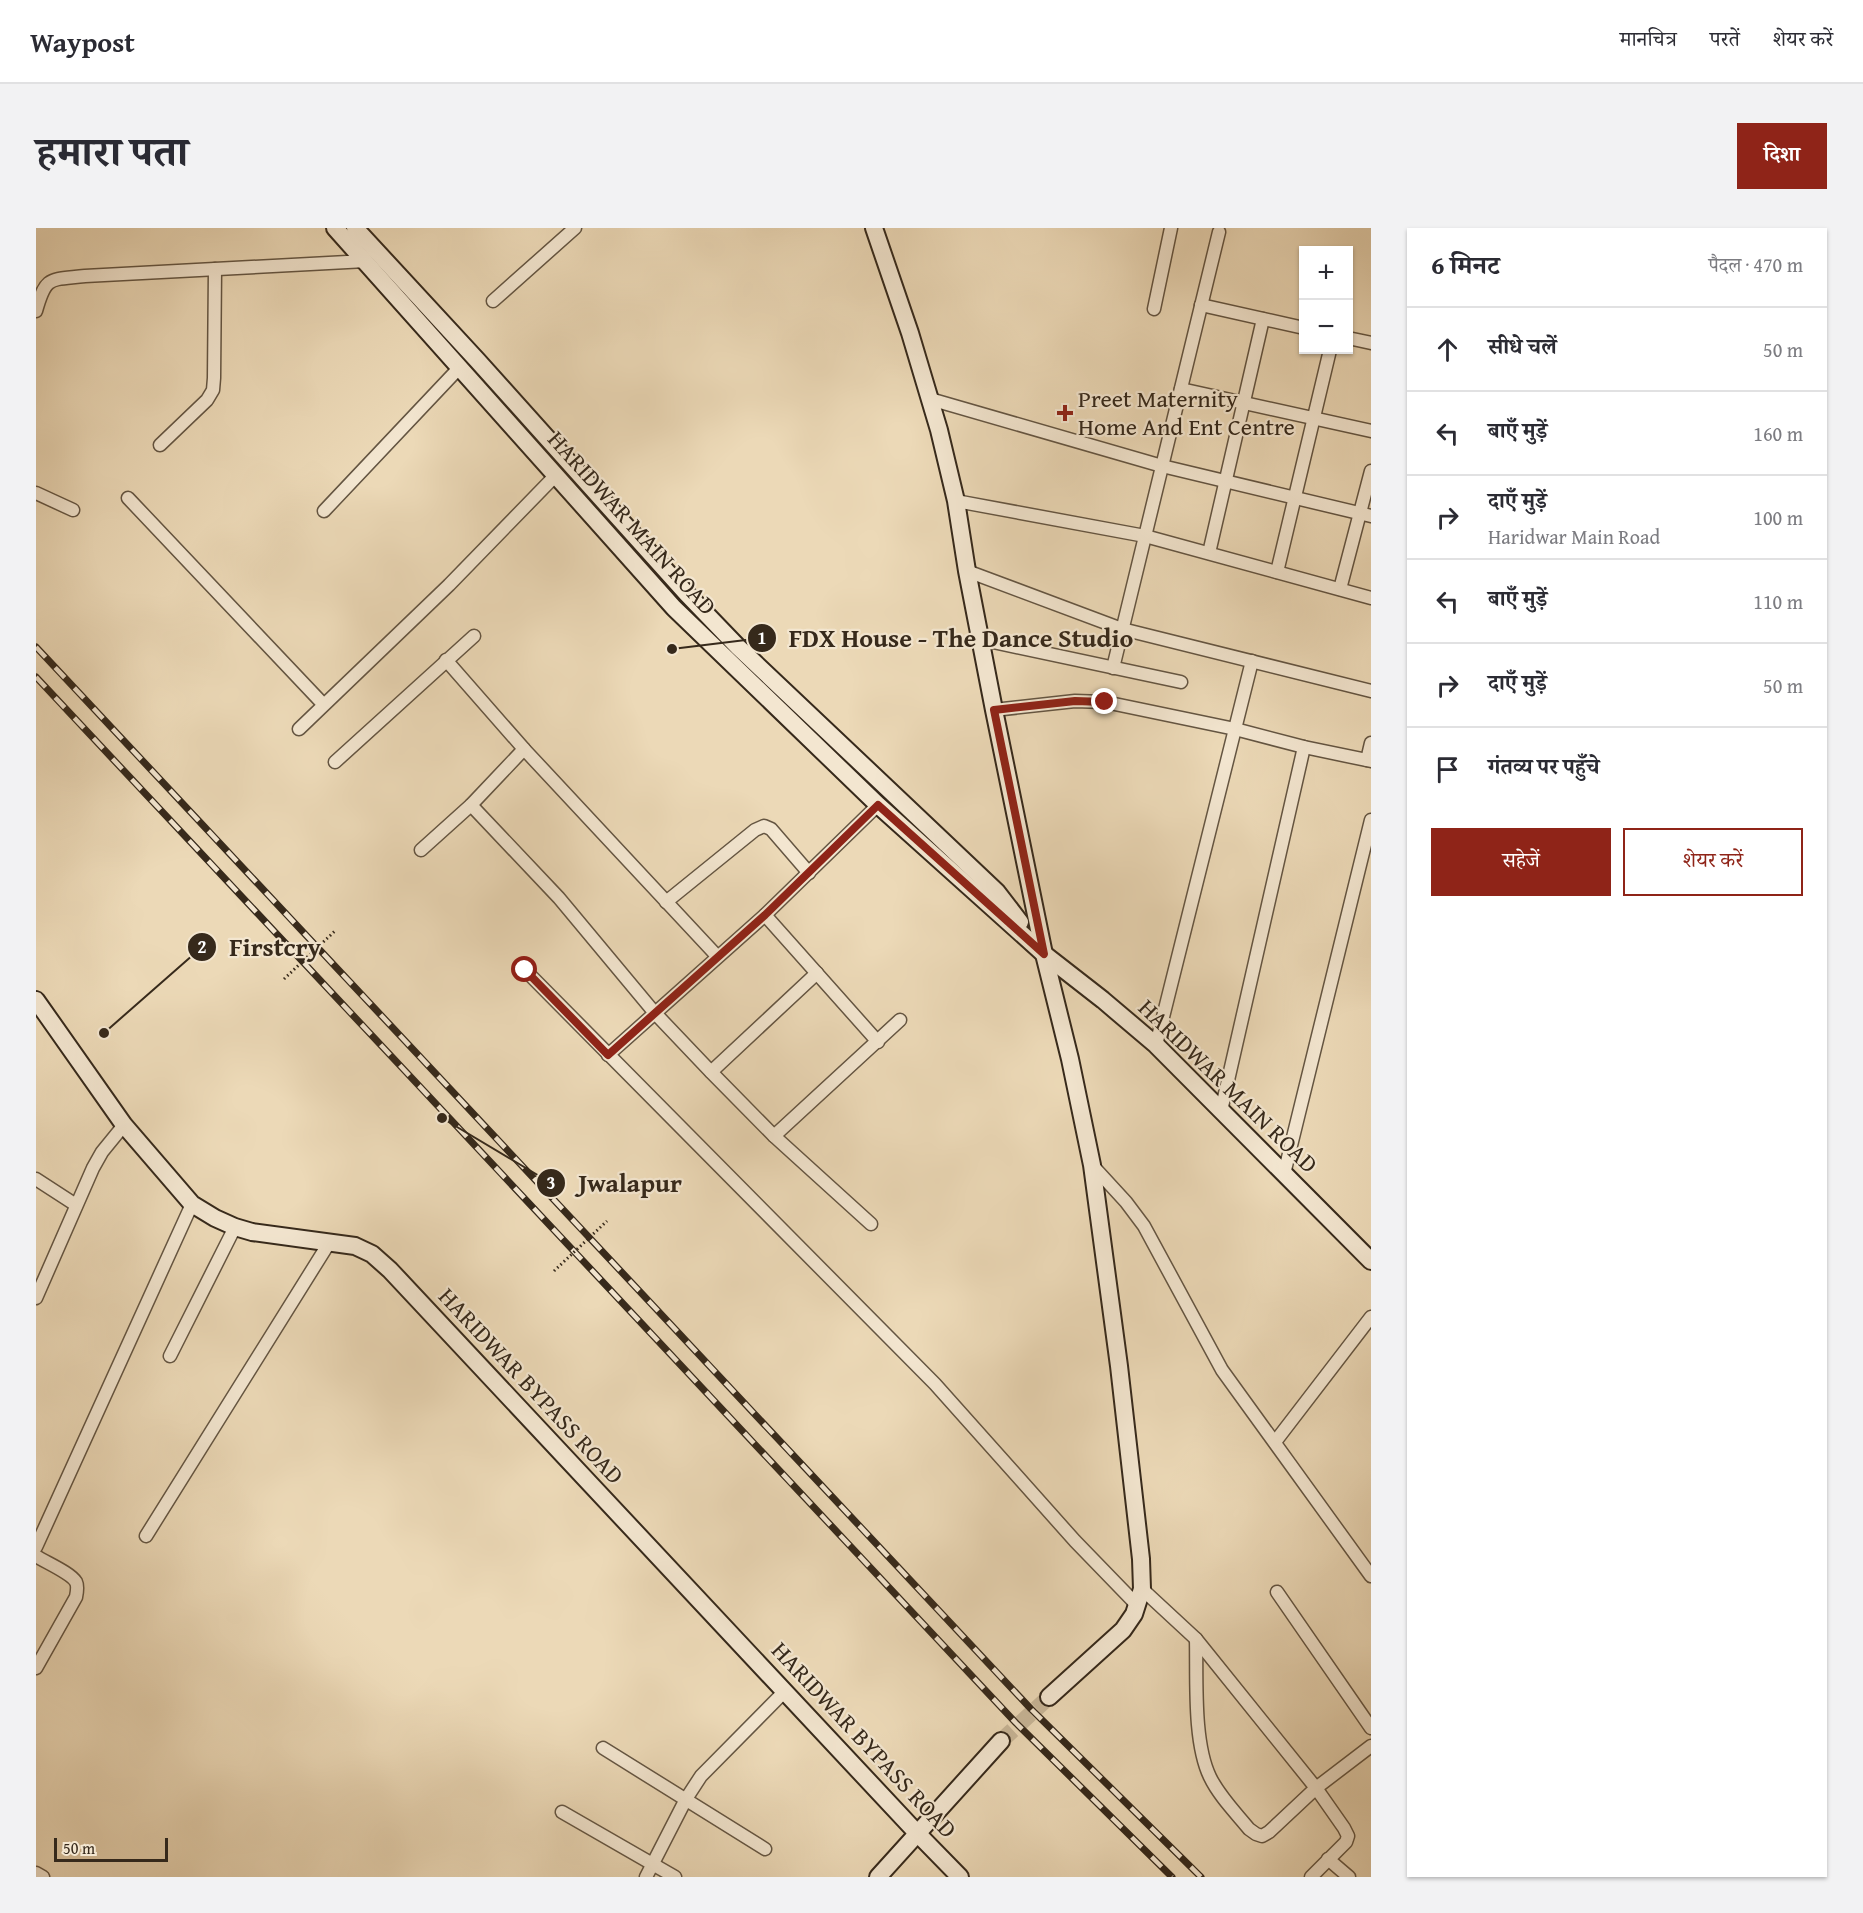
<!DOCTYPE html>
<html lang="hi">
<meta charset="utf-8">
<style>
:root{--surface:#fff;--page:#f2f2f3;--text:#2b2b33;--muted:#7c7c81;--line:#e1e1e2;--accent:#8f2418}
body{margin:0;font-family:"Gentium Book Plus","Noto Serif Devanagari",serif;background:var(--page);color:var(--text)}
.controls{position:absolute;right:18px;top:18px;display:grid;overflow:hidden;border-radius:0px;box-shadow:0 2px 4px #0004}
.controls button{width:54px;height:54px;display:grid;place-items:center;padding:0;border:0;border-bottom:2px solid var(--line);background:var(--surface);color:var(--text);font:30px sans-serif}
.scale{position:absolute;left:18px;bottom:15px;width:114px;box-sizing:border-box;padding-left:6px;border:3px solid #36291b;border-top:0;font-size:16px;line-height:21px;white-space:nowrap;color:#36291b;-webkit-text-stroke:4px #f3e6d0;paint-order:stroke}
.stop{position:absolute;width:18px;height:18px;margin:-14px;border:4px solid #8f2418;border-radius:50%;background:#fff}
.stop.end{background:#8f2418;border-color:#fff;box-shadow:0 2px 6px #0008}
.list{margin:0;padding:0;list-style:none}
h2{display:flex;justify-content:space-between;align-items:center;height:78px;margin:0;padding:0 24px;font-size:26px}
h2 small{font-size:20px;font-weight:400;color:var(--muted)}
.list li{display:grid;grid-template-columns:39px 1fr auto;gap:18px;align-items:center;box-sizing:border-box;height:84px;padding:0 24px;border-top:2px solid var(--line)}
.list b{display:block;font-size:22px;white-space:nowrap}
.list p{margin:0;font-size:20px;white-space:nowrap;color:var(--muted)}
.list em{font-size:20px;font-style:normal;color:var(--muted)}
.actions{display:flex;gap:12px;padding:18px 24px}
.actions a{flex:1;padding:14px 0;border:2px solid var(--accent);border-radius:0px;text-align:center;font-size:21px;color:var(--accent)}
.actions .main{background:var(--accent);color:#fff}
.icon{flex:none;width:33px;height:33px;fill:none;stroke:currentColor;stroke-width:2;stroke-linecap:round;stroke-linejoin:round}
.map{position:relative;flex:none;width:1335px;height:1649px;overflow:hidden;border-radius:0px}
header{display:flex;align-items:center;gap:36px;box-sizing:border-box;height:84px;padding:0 30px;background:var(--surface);border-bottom:2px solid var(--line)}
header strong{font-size:28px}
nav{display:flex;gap:33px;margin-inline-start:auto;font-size:21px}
.intro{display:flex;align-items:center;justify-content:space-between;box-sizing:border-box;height:144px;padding:0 36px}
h1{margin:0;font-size:42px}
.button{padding:15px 27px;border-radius:0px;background:var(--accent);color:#fff;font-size:21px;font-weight:700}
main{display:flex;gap:36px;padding:0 36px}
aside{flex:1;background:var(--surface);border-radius:0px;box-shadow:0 2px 4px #0004}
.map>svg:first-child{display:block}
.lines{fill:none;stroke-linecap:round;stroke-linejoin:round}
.secondary-tunnel{stroke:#c8b698;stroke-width:16;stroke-dasharray:16 8;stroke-linecap:butt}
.street-casing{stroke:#645542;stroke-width:15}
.secondary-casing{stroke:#36291b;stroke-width:20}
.street{stroke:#f3e6d0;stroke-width:12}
.secondary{stroke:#f3e6d0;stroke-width:16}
.rail-casing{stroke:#36291b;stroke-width:7}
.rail{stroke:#f3e6d0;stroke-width:4.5;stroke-dasharray:14;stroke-linecap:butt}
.path-bridge{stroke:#36291b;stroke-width:3;stroke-dasharray:1.5 3;stroke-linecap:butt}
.route{stroke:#8f2418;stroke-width:8}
.poi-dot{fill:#8f2418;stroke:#f3e6d0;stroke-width:2}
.labels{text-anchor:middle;stroke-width:4.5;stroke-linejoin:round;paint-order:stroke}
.poi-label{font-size:24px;fill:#36291b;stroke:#f3e6d0;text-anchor:start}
.street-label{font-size:24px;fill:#36291b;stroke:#f3e6d0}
.leader{fill:none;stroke:#36291b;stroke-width:2}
.callout-dot{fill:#36291b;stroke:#f3e6d0;stroke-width:2}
.mark-label{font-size:18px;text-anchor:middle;font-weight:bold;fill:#fff}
.callout-label{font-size:26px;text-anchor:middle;font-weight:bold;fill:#36291b;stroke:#f3e6d0;stroke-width:4.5;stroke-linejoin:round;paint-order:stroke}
</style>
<header>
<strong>Waypost</strong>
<nav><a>मानचित्र</a><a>परतें</a><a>शेयर करें</a></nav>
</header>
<div class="intro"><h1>हमारा पता</h1><a class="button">दिशा</a></div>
<main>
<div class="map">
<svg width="1335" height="1649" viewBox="0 0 1335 1649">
<rect width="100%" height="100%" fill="#ecd9b7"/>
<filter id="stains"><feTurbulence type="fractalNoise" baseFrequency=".00333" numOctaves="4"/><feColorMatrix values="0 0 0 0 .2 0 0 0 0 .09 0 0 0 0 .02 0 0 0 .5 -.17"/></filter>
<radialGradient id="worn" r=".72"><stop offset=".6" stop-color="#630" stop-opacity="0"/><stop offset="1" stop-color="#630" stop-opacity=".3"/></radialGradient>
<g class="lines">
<path class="secondary-tunnel" d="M 965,1513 L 1013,1469"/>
<defs>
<g id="street">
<path d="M 457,73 L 539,0"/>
<path d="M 1165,77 L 1268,100"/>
<path d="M 1118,81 L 1135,0"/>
<path d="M 0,83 C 10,47 14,52 49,48 L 330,33"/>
<path d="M 1312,110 L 1335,115"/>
<path d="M 1145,161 L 1335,203"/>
<path d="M 894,171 L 1126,238 L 1335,288"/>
<path d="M 124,217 L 171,172 L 177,162 L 178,150 L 179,41"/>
<path d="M 0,265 L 37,282"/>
<path d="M 92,270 L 287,476"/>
<path d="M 920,273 L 1109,308 L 1335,370"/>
<path d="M 288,283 L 424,139"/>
<path d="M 1173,325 L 1227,91"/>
<path d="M 931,343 L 1086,401 L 1335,463"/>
<path d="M 1241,344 L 1294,122"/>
<path d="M 1304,361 L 1335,243"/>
<path d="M 943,411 L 1145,454"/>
<path d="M 410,432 L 488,521 L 681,728"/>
<path d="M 1077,440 L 1183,4"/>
<path d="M 958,482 L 1039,473 L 1069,474 L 1199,501 L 1268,519 L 1335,533"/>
<path d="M 263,501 L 413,357 L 520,247"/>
<path d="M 1331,532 L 1335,515"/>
<path d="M 299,534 L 438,408"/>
<path d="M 435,577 L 523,670 L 618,784 L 675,844 L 738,908 L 835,996"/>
<path d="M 385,622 L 435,577 L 488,521"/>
<path d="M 630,674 L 719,602 L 728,598 L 735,601 L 773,645"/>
<path d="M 729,687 L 842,814"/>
<path d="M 489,742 L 899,1156 L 1039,1313 L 1101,1377"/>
<path d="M 1120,817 L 1216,433"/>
<path d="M 572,827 L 729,687 L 842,577"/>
<path d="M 675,844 L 781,745"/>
<path d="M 1185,883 L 1268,519"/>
<path d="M 738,908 L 864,792"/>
<path d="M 1056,937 L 1090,974 L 1108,998 L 1186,1142 L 1335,1348"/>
<path d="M 1248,946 L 1335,592"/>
<path d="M 0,951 L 40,977"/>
<path d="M 0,1070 L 57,940 L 66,924 L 88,897"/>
<path d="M 134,1128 L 199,999"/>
<path d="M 1239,1214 L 1335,1089"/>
<path d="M 110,1308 L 293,1015"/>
<path d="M 0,1319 L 156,976"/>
<path d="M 0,1328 C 9,1334 35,1345 40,1354 C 42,1358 41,1364 40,1369 L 0,1440"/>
<path d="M 1106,1361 L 1160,1411 L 1280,1560 L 1308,1600 L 1312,1608 L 1310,1614 L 1275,1649"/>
<path d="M 1241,1364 L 1335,1500"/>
<path d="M 1160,1411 C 1161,1451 1157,1514 1174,1549 C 1183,1568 1200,1585 1213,1601 L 1220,1606 L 1226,1608 L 1233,1604 L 1280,1560 L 1335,1518"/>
<path d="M 567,1520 L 729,1621"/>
<path d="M 526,1584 L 639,1649"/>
<path d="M 1292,1631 L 1313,1649"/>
<path d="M 0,1645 L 7,1649"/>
<path d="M 610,1649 L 650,1571 L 665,1548 L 749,1463"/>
</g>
<g id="secondary">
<path d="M 299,0 L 638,380 L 842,577 L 1008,726 L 1067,772 L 1120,817 L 1335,1033"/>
<path d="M 319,0 L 441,132 L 650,365 L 702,419 L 961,664 L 984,694"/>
<path d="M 838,0 L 874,105 L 903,202 L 920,273 L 931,343 L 958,482 L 1008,726 L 1034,831 L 1056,937 L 1083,1138 L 1105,1331 L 1106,1361 L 1098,1386 L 1087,1402 L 1013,1469"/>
<path d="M 0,772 L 88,897 L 156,976 L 179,990 L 199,999 L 216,1004 L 319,1018 L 336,1026 L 354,1042 L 881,1605 L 924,1649"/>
<path d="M 842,1649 L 965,1513"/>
</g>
</defs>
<use href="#street" class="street-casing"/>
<use href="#secondary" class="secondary-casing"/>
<use href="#street" class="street"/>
<use href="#secondary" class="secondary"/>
<defs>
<g id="rail">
<path d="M 0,419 L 995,1481 L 1165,1649"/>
<path d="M 0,449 L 980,1495 L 1136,1649"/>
</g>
</defs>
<use href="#rail" class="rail-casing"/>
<use href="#rail" class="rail"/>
<g class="path-bridge">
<path d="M 248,751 L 300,702"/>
<path d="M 518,1043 L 571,993"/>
</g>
</g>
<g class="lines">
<path class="route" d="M 489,742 L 572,827 L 729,687 L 842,577 L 1008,726 L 958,482 L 1039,473 L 1069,474"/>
</g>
<path class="poi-dot" d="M1026 176h6v6h6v6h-6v6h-6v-6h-6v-6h6z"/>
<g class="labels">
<g class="poi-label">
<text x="1042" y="179">Preet Maternity<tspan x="1042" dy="28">Home And Ent Centre</tspan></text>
</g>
<g class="street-label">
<text transform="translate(596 295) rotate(48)" y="8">HARIDWAR MAIN ROAD</text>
<text transform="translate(1192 858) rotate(44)" y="8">HARIDWAR MAIN ROAD</text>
<text transform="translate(495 1158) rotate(47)" y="8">HARIDWAR BYPASS ROAD</text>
<text transform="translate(828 1512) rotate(47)" y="8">HARIDWAR BYPASS ROAD</text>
</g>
</g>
<path class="leader" d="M636 421L726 410M68 805L166 719M406 890L515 955"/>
<g class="callout-dot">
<circle cx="636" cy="421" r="6"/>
<circle cx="68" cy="805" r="6"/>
<circle cx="406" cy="890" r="6"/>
<circle cx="726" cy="410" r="15"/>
<circle cx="166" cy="719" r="15"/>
<circle cx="515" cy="955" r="15"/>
</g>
<g class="mark-label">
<text x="726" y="416">1</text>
<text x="166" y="725">2</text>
<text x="515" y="961">3</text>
</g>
<g class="callout-label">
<text x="925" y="419">FDX House - The Dance Studio</text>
<text x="239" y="728">Firstcry</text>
<text x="594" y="964">Jwalapur</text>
</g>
<rect width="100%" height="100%" filter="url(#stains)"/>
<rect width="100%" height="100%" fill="url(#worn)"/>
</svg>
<div class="controls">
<button>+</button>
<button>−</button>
</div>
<div class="scale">50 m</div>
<div class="stop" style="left:489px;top:742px"></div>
<div class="stop end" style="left:1069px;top:474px"></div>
</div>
<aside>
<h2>6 मिनट<small>पैदल · 470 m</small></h2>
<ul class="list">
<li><svg class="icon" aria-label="ahead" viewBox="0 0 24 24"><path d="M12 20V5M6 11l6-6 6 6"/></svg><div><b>सीधे चलें</b></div><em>50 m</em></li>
<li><svg class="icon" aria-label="left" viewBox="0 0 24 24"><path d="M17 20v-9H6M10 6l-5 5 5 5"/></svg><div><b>बाएँ मुड़ें</b></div><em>160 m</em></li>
<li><svg class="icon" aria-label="right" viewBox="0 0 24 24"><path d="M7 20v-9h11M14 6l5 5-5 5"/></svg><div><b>दाएँ मुड़ें</b><p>Haridwar Main Road</p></div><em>100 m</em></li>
<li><svg class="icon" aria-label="left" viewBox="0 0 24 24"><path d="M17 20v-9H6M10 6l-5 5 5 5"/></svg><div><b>बाएँ मुड़ें</b></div><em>110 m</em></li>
<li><svg class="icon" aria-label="right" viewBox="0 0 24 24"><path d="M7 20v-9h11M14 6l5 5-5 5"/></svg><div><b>दाएँ मुड़ें</b></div><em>50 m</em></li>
<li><svg class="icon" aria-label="arrive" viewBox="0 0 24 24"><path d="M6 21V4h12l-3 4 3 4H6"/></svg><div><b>गंतव्य पर पहुँचे</b></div></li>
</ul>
<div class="actions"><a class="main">सहेजें</a><a>शेयर करें</a></div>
</aside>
</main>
